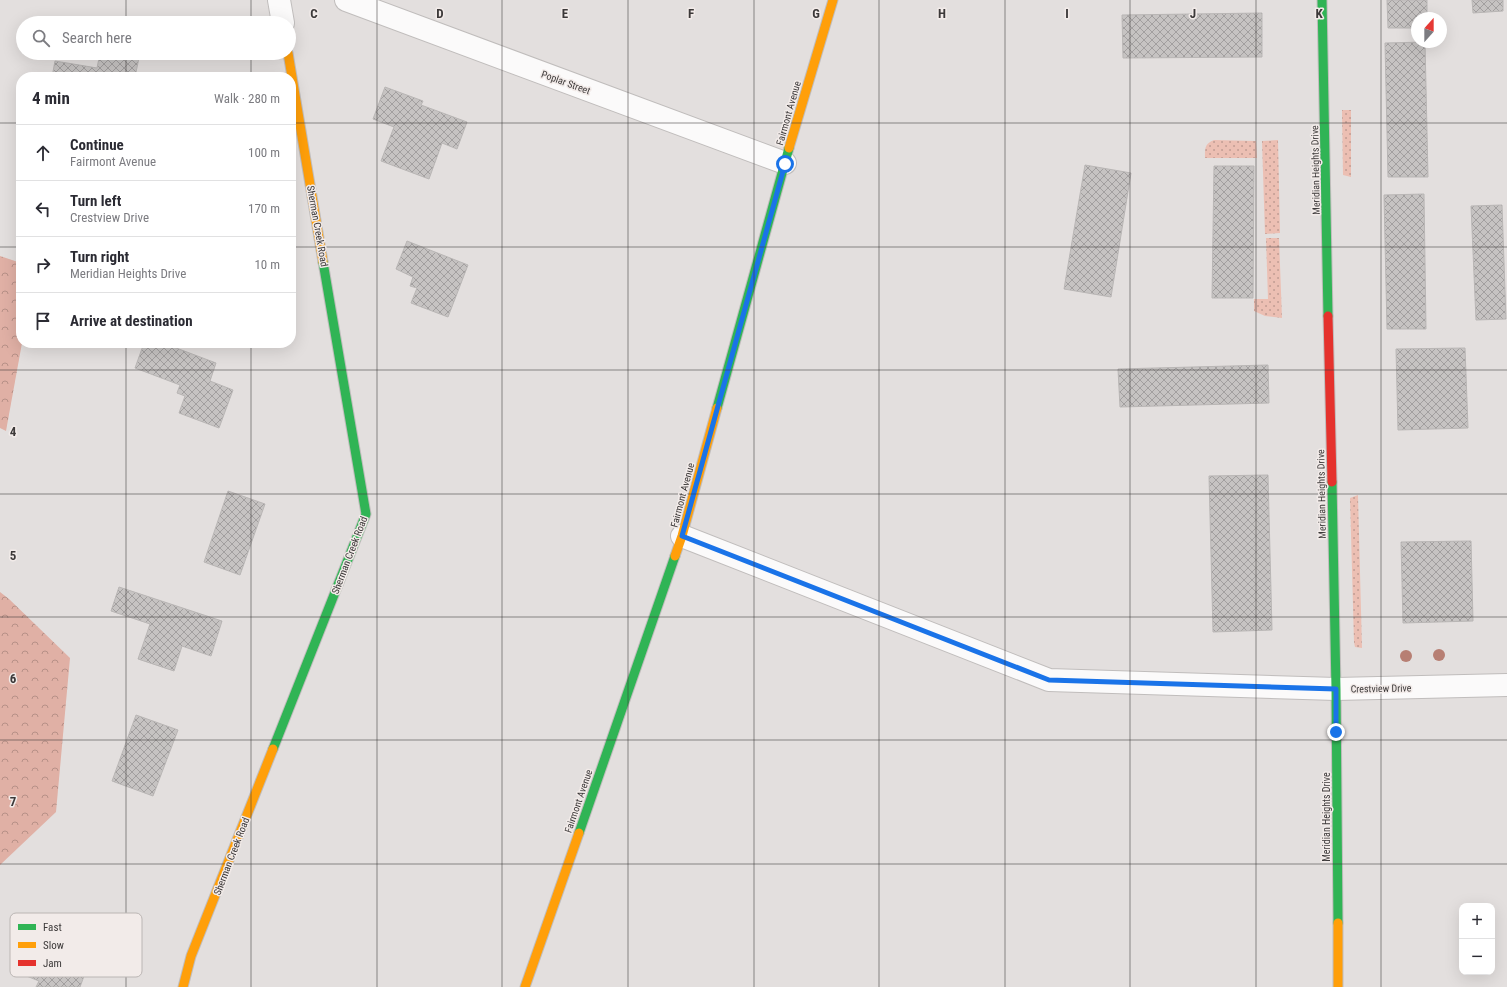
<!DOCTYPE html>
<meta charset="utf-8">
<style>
:root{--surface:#fff;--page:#f2f2f3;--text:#2b2b33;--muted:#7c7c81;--line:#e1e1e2}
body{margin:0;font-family:"Roboto Condensed",sans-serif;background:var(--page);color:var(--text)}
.controls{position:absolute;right:12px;bottom:12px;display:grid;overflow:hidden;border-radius:8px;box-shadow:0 4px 16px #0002}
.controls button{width:36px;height:36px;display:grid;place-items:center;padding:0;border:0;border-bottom:1px solid var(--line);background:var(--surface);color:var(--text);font:20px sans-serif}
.compass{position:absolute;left:1411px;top:12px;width:36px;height:36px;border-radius:50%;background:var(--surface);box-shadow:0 4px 16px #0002;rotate:21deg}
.stop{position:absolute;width:12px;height:12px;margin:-9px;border:3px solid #1a73e8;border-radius:50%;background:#fff}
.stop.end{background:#1a73e8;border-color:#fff;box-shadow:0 1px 4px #0008}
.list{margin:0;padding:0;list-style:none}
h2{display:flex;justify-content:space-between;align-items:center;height:52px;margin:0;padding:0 16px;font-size:17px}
h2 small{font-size:13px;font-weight:400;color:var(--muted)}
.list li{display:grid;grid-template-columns:26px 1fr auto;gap:12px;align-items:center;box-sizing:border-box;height:56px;padding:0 16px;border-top:1px solid var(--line)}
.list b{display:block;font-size:15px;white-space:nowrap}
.list p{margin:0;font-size:13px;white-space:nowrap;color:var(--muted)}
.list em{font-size:13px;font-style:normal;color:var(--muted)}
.icon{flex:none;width:22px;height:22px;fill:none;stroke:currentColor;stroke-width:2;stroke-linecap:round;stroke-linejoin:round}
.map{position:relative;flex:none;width:1507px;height:987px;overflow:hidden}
.search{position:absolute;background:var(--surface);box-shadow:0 4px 16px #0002;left:16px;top:16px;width:280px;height:44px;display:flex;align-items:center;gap:10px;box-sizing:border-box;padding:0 14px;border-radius:22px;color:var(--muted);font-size:15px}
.panel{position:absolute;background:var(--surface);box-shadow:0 4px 16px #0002;left:16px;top:72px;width:280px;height:276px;border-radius:16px}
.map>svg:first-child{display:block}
.grass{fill:url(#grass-dots)}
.forest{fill:url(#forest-crowns)}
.building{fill:url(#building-cross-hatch);stroke:#b9b6b5}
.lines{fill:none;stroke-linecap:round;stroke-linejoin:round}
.street-casing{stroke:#c0bdbc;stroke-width:24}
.fast-casing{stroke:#c0bdbc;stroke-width:11}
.slow-casing{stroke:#c0bdbc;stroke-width:11}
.jam-casing{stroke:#c0bdbc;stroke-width:11}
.street{stroke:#fbfafa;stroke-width:22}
.fast{stroke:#30b455;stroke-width:9}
.slow{stroke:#ff9f0a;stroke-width:9}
.jam{stroke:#e5322d;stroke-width:9}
.tree{fill:#b77f73}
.route{stroke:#1a73e8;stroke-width:5}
.grid{fill:none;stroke:#3c3939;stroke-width:1;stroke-opacity:0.55}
.labels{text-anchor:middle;stroke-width:3;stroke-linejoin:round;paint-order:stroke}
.street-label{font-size:10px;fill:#3c3939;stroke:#f2ebe9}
.key{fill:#f2ebe9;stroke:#bbb6b4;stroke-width:1}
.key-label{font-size:11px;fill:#3c3939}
.grid-label{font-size:13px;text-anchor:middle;font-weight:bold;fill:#3c3939;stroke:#f2ebe9;stroke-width:3;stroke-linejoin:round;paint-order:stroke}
</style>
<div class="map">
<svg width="1507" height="987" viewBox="0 0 1507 987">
<defs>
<pattern id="grass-dots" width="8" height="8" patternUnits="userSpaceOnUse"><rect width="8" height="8" fill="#ecbfb3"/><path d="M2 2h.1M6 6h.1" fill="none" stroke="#c09c93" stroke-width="1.8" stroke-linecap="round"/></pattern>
<pattern id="forest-crowns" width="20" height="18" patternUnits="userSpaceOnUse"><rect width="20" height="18" fill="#e0b0a5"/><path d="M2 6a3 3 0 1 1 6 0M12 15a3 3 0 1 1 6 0" fill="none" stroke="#b79087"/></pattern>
<pattern id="building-cross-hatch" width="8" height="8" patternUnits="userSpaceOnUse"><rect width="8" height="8" fill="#c6c3c2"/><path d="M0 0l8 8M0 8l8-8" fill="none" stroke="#a29f9f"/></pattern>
</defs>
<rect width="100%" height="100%" fill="#e3dfde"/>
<g class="grass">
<path d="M 1342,110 L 1351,110 L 1351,177 L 1343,175 Z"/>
<path d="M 1214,140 L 1256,141 L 1257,158 L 1205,158 C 1205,149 1204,144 1214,140 Z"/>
<path d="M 1278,140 L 1280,233 L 1265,234 L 1262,141 Z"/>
<path d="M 1266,238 L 1279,238 L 1282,318 L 1265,316 L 1254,311 L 1254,299 L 1268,299 Z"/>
<path d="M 1358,495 L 1358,496 L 1362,648 L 1355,647 L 1354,642 L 1350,498 Z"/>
</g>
<g class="forest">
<path d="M 0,256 L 21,263 L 22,343 L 6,431 L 0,428 Z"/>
<path d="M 0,592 L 9,599 L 70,658 L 56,812 L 0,865 Z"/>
</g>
<g class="building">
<path d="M 1387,0 L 1427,0 L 1427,18 L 1417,18 L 1417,28 L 1388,28 Z"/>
<path d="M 1472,0 L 1503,0 L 1503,11 L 1473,13 Z"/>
<path d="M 1262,13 L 1262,57 L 1123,58 L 1122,15 Z"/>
<path d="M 1425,42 L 1428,177 L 1388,177 L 1385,43 Z"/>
<path d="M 100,53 L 140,53 L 135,77 L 52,77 L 55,61 L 97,68 Z"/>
<path d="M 385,87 L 423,101 L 421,105 L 467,122 L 457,149 L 442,143 L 429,179 L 381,161 L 394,127 L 373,119 Z"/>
<path d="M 1085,165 L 1131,173 L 1111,297 L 1064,289 Z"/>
<path d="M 1214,166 L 1254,166 L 1253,298 L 1212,298 Z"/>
<path d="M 1424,194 L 1426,329 L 1387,329 L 1384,195 Z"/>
<path d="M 1502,205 L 1506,319 L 1476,320 L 1471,206 Z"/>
<path d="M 407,241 L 468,265 L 448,317 L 411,303 L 417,288 L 410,286 L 413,277 L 396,269 Z"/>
<path d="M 144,343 L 163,343 L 216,363 L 210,381 L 233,390 L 219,428 L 179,413 L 185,396 L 177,393 L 180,385 L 135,368 Z"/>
<path d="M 1465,348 L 1468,428 L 1398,430 L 1396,349 Z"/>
<path d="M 1268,365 L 1269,403 L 1120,407 L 1118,369 Z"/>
<path d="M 1268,475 L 1272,630 L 1213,632 L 1209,476 Z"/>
<path d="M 228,491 L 265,504 L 240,575 L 204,562 Z"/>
<path d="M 1471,541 L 1473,621 L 1403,623 L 1401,542 Z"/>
<path d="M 119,587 L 222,621 L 211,656 L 182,646 L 174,671 L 138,659 L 150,624 L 111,611 Z"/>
<path d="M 136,715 L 178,730 L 153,796 L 112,781 Z"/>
<path d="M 31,926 L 94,949 L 80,987 L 36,987 L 39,981 L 14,971 Z"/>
</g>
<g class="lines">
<defs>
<g id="street">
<path d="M 279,0 L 283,23"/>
<path d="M 346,0 L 785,163"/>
<path d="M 682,536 L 1049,680 L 1336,689 L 1507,685"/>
</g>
<g id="fast">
<path d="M 1322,0 L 1328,316"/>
<path d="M 717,408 L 789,148"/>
<path d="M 1332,482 L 1336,689 L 1338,923"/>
<path d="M 273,749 L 366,514 L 323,262"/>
<path d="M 579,833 L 675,556"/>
</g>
<g id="slow">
<path d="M 288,53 L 323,262"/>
<path d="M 789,148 L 833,0"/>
<path d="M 675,556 L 682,536 L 717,408"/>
<path d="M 1338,923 L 1338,987"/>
<path d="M 183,987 L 191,956 L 273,749"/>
<path d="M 525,987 L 579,833"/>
</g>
<path id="jam" d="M 1328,316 L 1332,482"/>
</defs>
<use href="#street" class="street-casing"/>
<use href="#fast" class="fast-casing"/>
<use href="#slow" class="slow-casing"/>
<use href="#jam" class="jam-casing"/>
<use href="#street" class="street"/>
<use href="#fast" class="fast"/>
<use href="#slow" class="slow"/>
<use href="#jam" class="jam"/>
</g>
<g class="tree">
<circle cx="1439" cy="655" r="6"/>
<circle cx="1406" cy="656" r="6"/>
</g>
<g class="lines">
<path class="route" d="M 785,164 L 682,536 L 1049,680 L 1336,689 L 1336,732"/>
</g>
<path class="grid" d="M 126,0 L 126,23M 251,0 L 251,23M 377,0 L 377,987M 502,0 L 502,987M 628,0 L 628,987M 754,0 L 754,987M 879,0 L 879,987M 1005,0 L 1005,987M 1130,0 L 1130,987M 1256,0 L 1256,987M 1381,0 L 1381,987M 126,53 L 126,77M 251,53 L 251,77M 0,123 L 21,123M 291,123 L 1507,123M 0,247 L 21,247M 291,247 L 1507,247M 126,343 L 126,987M 251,343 L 251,987M 0,370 L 1507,370M 0,494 L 1507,494M 0,617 L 1507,617M 0,740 L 1507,740M 0,864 L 1507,864"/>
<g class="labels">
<g class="street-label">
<text transform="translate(566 82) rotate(20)" y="4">Poplar Street</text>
<text transform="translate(788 113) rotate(-74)" y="4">Fairmont Avenue</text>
<text transform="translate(1315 170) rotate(-91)" y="4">Meridian Heights Drive</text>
<text transform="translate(318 226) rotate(80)" y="4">Sherman Creek Road</text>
<text transform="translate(1321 494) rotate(-91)" y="4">Meridian Heights Drive</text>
<text transform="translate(682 495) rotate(-75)" y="4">Fairmont Avenue</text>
<text transform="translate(349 555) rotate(-69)" y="4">Sherman Creek Road</text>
<text transform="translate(1381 688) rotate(-1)" y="4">Crestview Drive</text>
<text transform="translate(578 801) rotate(-71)" y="4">Fairmont Avenue</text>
<text transform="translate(1326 817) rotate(-90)" y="4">Meridian Heights Drive</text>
<text transform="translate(231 856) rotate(-69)" y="4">Sherman Creek Road</text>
</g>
</g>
<rect x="10" y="913" width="132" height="64" rx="6" class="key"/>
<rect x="18" y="924" width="18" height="6" fill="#30b455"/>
<rect x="18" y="942" width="18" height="6" fill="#ff9f0a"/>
<rect x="18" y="960" width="18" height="6" fill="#e5322d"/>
<g class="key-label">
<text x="43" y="931">Fast</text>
<text x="43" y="949">Slow</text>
<text x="43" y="967">Jam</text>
</g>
<g class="grid-label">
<text x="314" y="18">C</text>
<text x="440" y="18">D</text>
<text x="565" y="18">E</text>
<text x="691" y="18">F</text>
<text x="816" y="18">G</text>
<text x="942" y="18">H</text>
<text x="1067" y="18">I</text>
<text x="1193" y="18">J</text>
<text x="1319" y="18">K</text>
<text x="13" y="436">4</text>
<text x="13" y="560">5</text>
<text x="13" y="683">6</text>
<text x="13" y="806">7</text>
</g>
</svg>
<div class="controls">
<button>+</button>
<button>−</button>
</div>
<svg class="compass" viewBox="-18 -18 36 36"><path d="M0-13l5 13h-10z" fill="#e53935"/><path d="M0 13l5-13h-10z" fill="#7c7c81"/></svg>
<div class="stop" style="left:785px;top:164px"></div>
<div class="stop end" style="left:1336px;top:732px"></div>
<div class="search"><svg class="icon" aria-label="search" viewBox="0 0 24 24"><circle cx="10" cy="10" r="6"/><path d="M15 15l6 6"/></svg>Search here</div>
<section class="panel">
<h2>4 min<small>Walk · 280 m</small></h2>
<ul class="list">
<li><svg class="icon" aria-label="ahead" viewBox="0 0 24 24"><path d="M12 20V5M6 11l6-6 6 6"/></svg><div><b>Continue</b><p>Fairmont Avenue</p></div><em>100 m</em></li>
<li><svg class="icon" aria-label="left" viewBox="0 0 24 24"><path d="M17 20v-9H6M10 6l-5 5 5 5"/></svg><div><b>Turn left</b><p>Crestview Drive</p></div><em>170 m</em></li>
<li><svg class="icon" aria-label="right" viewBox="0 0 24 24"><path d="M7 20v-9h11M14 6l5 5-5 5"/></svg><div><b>Turn right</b><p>Meridian Heights Drive</p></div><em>10 m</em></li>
<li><svg class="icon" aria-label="arrive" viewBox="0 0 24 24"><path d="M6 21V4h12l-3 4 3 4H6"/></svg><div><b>Arrive at destination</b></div></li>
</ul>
</section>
</div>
